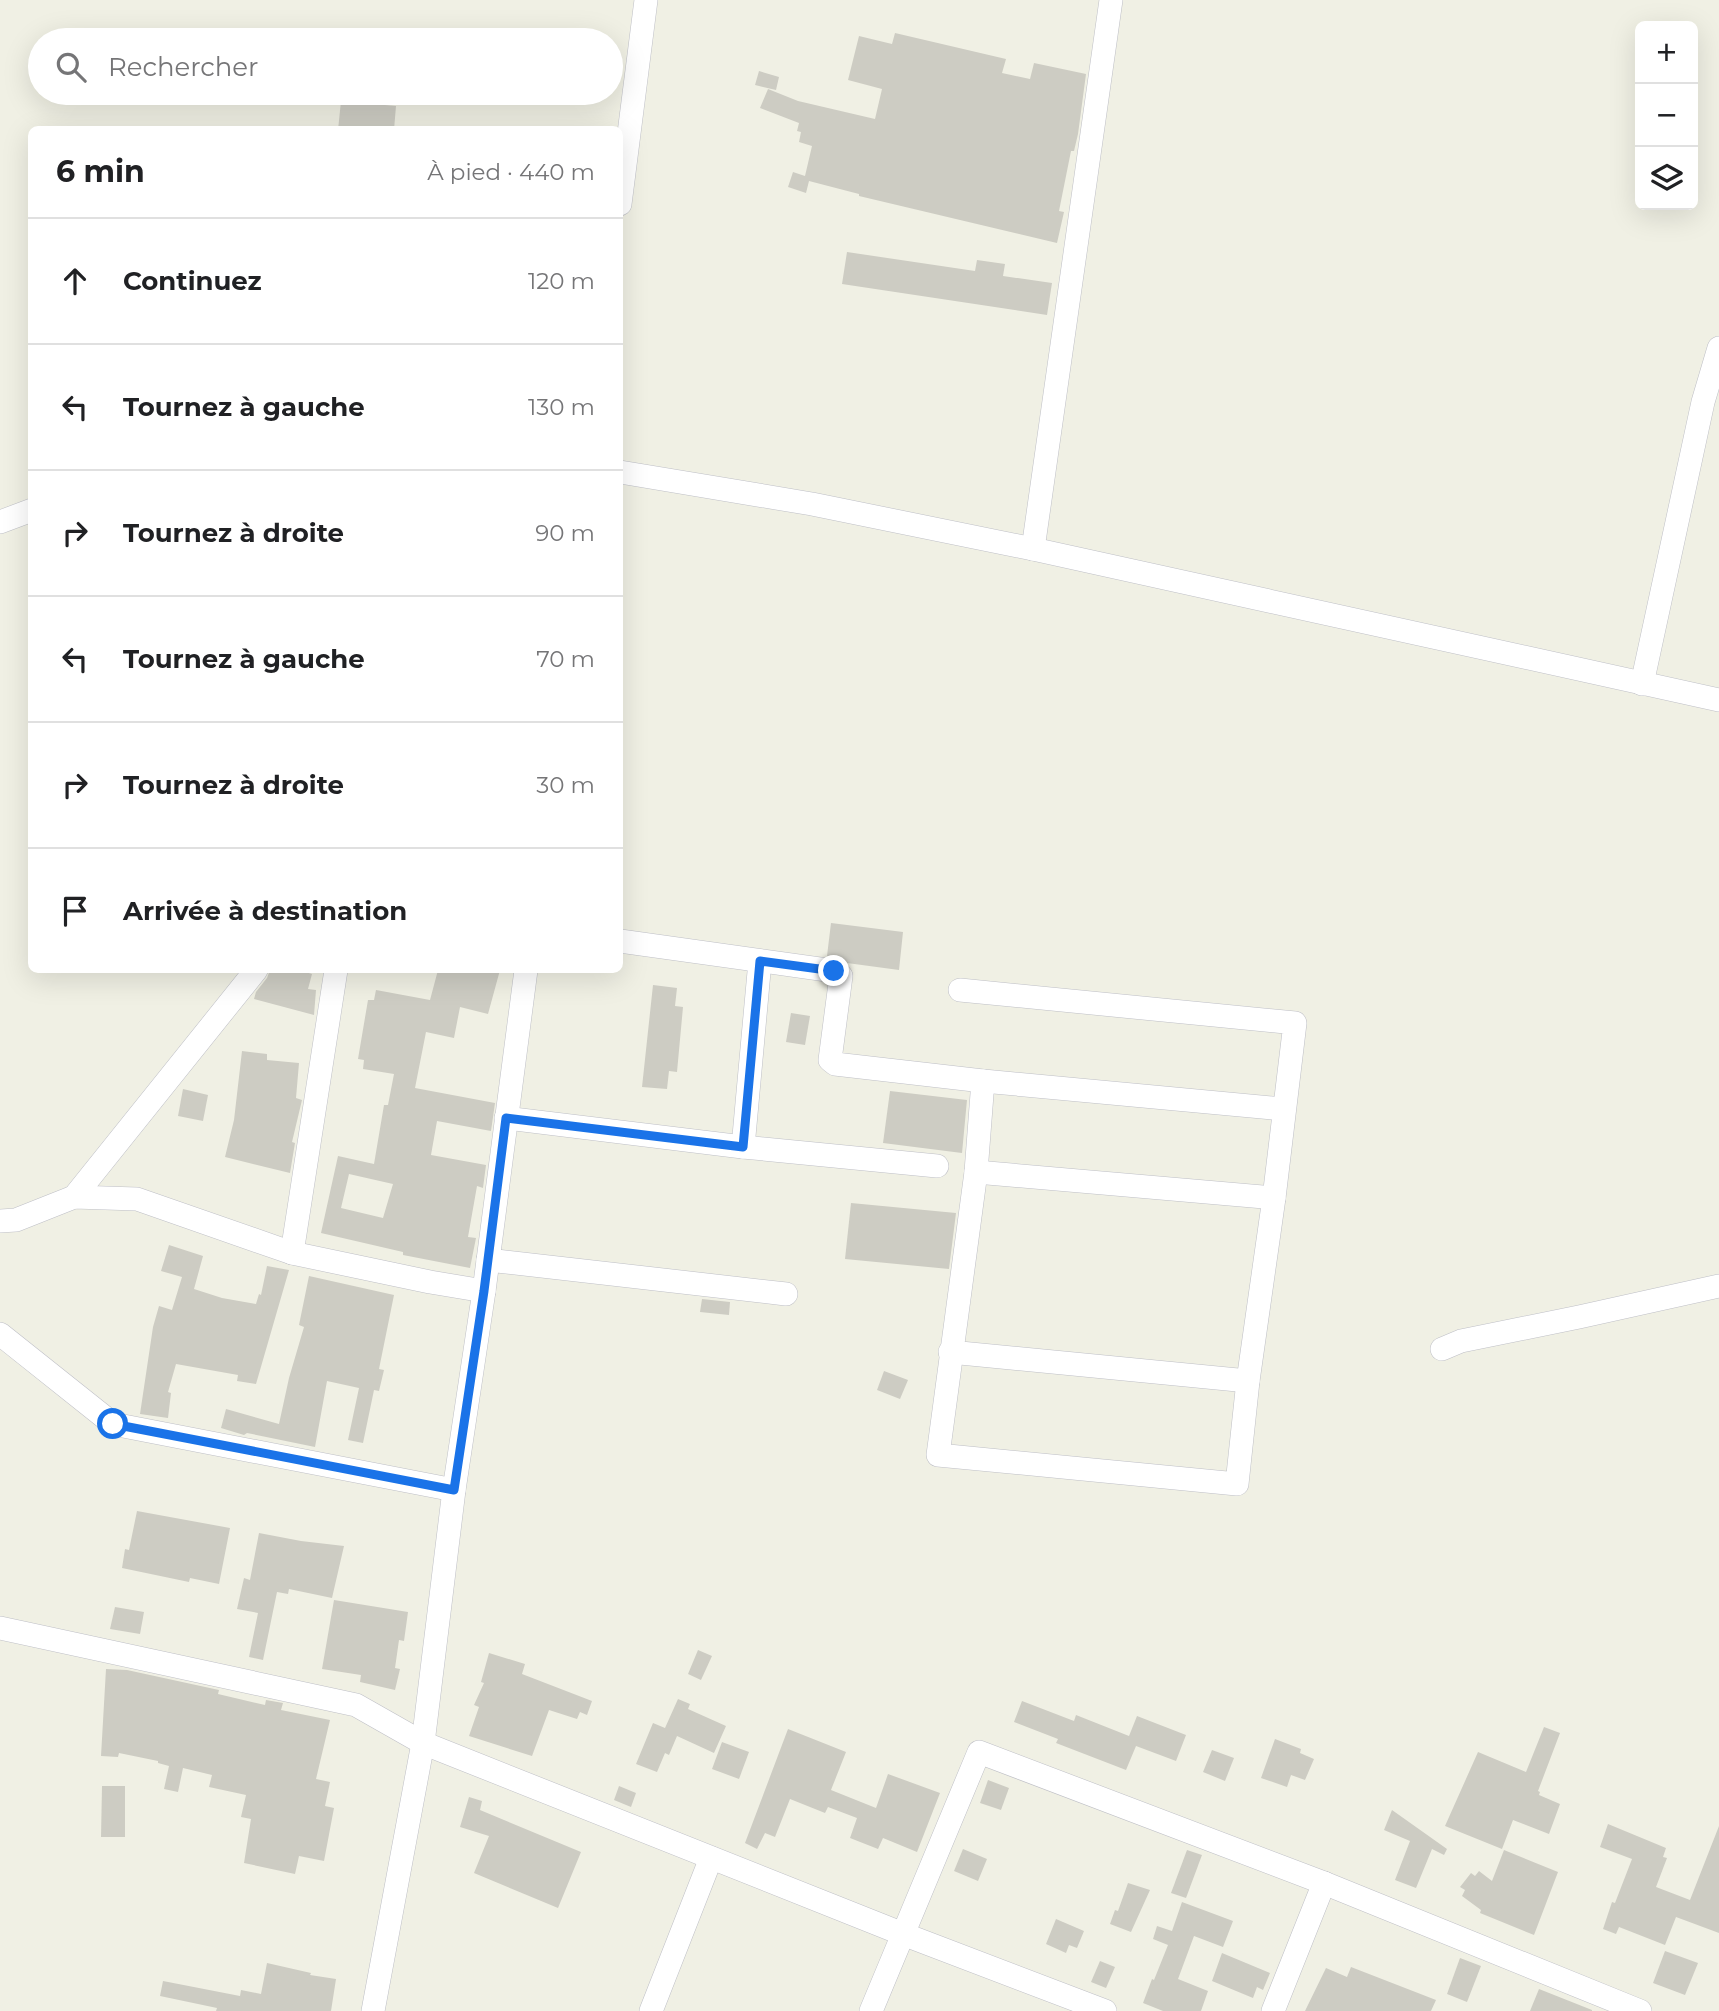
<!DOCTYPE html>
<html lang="fr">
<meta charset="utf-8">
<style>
:root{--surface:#fff;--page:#f2f2f2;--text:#202124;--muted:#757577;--line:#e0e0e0}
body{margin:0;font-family:Montserrat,sans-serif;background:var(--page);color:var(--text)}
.controls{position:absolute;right:21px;top:21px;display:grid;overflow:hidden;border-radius:10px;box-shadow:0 7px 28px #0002}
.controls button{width:63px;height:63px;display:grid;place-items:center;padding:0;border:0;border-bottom:2px solid var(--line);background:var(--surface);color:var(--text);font:35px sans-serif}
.stop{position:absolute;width:21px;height:21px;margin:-16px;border:5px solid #1a73e8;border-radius:50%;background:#fff}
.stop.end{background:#1a73e8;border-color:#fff;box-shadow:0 2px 7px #0008}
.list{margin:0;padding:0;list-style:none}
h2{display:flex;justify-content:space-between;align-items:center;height:91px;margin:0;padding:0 28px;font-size:30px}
h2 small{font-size:23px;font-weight:400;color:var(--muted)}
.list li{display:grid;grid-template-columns:46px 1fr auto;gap:21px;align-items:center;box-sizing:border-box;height:126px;padding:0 28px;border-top:2px solid var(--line)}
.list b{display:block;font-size:26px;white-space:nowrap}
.list em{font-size:23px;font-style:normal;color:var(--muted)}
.icon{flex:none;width:38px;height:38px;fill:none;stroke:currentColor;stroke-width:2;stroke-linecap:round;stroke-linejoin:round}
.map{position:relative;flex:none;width:1719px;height:2011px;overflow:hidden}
.search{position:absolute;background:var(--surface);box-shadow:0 7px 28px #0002;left:28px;top:28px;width:595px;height:77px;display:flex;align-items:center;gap:18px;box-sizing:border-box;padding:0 24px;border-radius:38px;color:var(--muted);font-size:26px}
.panel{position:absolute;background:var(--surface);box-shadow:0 7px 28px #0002;left:28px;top:126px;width:595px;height:847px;border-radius:10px}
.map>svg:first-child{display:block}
.building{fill:#cdccc3;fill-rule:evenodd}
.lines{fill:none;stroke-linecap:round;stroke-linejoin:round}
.street-casing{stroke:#bebfc6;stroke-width:24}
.street{stroke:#fff;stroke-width:23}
.route{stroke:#1a73e8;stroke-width:9}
</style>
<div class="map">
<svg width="1719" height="2011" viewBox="0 0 1719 2011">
<rect width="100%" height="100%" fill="#f0f0e4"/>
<g class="building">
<path d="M 895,33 L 1006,59 L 1002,73 L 1030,79 L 1034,63 L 1086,74 L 1078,134 L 1074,151 L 1071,151 L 1059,211 L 1064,212 L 1057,243 L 859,196 L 859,194 L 809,181 L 806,193 L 788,187 L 793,172 L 805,176 L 812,146 L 799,142 L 801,132 L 797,131 L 799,123 L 760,108 L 768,89 L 798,101 L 875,119 L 882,89 L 848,80 L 859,36 L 892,44 Z"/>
<path d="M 759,71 L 779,77 L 776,90 L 755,85 Z"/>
<path d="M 341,101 L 396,106 L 394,130 L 338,130 Z"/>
<path d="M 847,252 L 975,271 L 977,260 L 1005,264 L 1003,276 L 1052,283 L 1047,315 L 842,284 Z"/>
<path d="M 831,923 L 903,932 L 899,970 L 847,963 L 837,957 L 827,956 Z"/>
<path d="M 270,970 L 299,970 L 312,974 L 308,989 L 316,990 L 314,1015 L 254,999 L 256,992 L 267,978 Z"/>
<path d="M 438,970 L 500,970 L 488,1014 L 460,1007 L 454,1038 L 426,1032 L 415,1088 L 495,1103 L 491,1131 L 437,1121 L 431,1155 L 486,1165 L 483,1188 L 477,1186 L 468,1237 L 476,1238 L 470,1268 L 403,1255 L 403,1252 L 321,1233 L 338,1156 L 374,1164 L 384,1105 L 388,1105 L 394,1074 L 363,1069 L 364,1060 L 358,1059 L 368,1000 L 374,1000 L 376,990 L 430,1000 ZM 349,1174 L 393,1184 L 383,1218 L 341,1208 Z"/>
<path d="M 653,985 L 677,988 L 675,1006 L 683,1007 L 677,1072 L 669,1071 L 667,1089 L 642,1087 Z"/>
<path d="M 791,1013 L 810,1016 L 805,1045 L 786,1042 Z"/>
<path d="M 242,1051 L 267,1054 L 267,1060 L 299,1063 L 296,1098 L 302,1100 L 292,1142 L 295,1143 L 290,1173 L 225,1157 L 234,1120 Z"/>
<path d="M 183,1089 L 208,1095 L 203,1121 L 178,1116 Z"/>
<path d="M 890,1091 L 967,1100 L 962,1153 L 883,1143 Z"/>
<path d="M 851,1203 L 956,1213 L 949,1269 L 845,1259 Z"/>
<path d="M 169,1245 L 203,1256 L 194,1289 L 222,1298 L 256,1304 L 259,1294 L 261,1295 L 267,1266 L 289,1270 L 256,1384 L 237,1381 L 238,1375 L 176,1364 L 168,1392 L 171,1393 L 168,1418 L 140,1414 L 153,1327 L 159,1306 L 172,1310 L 182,1277 L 161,1271 Z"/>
<path d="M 309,1276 L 394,1295 L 379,1369 L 384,1370 L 379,1391 L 374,1390 L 363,1443 L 348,1440 L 359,1388 L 327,1381 L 315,1447 L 247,1433 L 244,1435 L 221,1428 L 226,1409 L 279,1424 L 289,1378 L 304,1327 L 299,1325 Z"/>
<path d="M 702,1299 L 730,1302 L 729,1315 L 700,1312 Z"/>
<path d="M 884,1371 L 908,1380 L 900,1399 L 877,1390 Z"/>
<path d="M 137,1511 L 230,1528 L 219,1584 L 190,1578 L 189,1582 L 122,1568 L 125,1549 L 129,1550 Z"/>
<path d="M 259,1533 L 301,1541 L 344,1546 L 332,1598 L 289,1589 L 288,1594 L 277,1592 L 263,1660 L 249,1657 L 258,1613 L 237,1609 L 244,1578 L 250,1580 Z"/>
<path d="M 334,1600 L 408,1612 L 404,1641 L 399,1640 L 395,1668 L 400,1669 L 395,1690 L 360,1682 L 361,1675 L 322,1669 Z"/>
<path d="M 115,1607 L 144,1612 L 140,1634 L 110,1629 Z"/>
<path d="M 698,1650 L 712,1656 L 701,1680 L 688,1674 Z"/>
<path d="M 489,1653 L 525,1664 L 522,1674 L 592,1701 L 587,1715 L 580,1712 L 577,1719 L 549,1710 L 532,1756 L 469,1736 L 479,1707 L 474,1705 L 484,1683 L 481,1682 Z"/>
<path d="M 106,1669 L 127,1670 L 219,1690 L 218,1694 L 265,1705 L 266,1700 L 283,1703 L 281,1710 L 330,1720 L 316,1779 L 330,1782 L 325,1806 L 334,1808 L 324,1861 L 299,1856 L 295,1874 L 244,1863 L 251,1819 L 241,1817 L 246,1795 L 209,1787 L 212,1775 L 183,1768 L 178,1792 L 164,1789 L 169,1766 L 158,1763 L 158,1761 L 119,1753 L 118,1757 L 101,1756 Z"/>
<path d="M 678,1699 L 690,1704 L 688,1709 L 726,1726 L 714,1753 L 677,1736 L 669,1755 L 665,1753 L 657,1772 L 636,1764 L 653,1723 L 665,1728 Z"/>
<path d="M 1022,1701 L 1074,1721 L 1076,1715 L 1129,1736 L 1137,1716 L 1186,1735 L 1176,1761 L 1136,1746 L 1126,1770 L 1056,1743 L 1058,1739 L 1014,1722 Z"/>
<path d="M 1544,1727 L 1560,1733 L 1538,1791 L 1540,1792 L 1539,1795 L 1560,1804 L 1549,1834 L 1513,1820 L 1502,1849 L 1445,1826 L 1478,1752 L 1526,1772 Z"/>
<path d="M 788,1729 L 846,1752 L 831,1790 L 876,1808 L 888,1774 L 940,1793 L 917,1852 L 883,1838 L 878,1849 L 850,1838 L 857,1818 L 828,1807 L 825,1813 L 790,1799 L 775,1837 L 765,1833 L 757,1849 L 745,1843 Z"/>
<path d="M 1275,1739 L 1301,1749 L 1300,1753 L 1314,1759 L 1305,1780 L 1291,1775 L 1287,1787 L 1261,1778 Z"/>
<path d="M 722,1742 L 749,1752 L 739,1779 L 712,1769 Z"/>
<path d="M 1212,1750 L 1234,1758 L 1225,1781 L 1203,1772 Z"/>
<path d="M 988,1780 L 1009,1788 L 1001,1810 L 980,1803 Z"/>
<path d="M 102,1786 L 125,1786 L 125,1837 L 101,1837 Z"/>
<path d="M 619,1786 L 636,1793 L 631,1807 L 614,1800 Z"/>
<path d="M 469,1797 L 482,1801 L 480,1810 L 581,1852 L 558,1908 L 474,1873 L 489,1836 L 460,1827 Z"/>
<path d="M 1392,1810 L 1447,1849 L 1444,1855 L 1432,1849 L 1416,1888 L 1395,1880 L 1410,1841 L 1384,1830 Z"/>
<path d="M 1608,1824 L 1666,1848 L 1663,1857 L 1667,1858 L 1656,1887 L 1690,1900 L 1719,1826 L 1719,1933 L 1676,1917 L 1665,1945 L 1619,1927 L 1616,1934 L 1603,1929 L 1612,1902 L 1615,1903 L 1632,1859 L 1600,1847 Z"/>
<path d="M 963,1849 L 987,1859 L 978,1881 L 954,1871 Z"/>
<path d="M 1187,1850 L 1202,1855 L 1186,1898 L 1171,1893 Z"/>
<path d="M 1504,1850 L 1558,1872 L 1534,1935 L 1480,1913 L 1481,1910 L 1462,1896 L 1465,1890 L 1460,1887 L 1471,1873 L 1475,1876 L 1479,1871 L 1492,1881 Z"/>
<path d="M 1128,1883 L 1150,1890 L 1131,1932 L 1110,1924 L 1115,1910 L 1118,1911 Z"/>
<path d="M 1182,1902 L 1233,1921 L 1223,1947 L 1194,1936 L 1178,1979 L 1208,1991 L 1201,2011 L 1163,2011 L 1143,2003 L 1152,1979 L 1154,1980 L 1168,1945 L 1153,1939 L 1157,1926 L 1172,1931 Z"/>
<path d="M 1056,1919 L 1084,1931 L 1077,1948 L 1069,1945 L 1066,1953 L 1046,1944 Z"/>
<path d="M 1665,1951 L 1698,1963 L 1685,1995 L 1653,1983 Z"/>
<path d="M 1222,1953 L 1270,1973 L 1263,1990 L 1257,1987 L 1253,1998 L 1212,1981 Z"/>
<path d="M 1460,1958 L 1481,1966 L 1467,2002 L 1447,1994 Z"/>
<path d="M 1100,1961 L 1115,1967 L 1106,1988 L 1091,1982 Z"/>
<path d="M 267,1963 L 311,1973 L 310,1975 L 336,1979 L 331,2011 L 216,2011 L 217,2008 L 160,1996 L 163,1981 L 240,1996 L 241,1990 L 261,1994 Z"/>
<path d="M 1351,1967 L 1436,2000 L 1431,2011 L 1305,2011 L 1326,1968 L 1347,1977 Z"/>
<path d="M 1539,1989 L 1592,2010 L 1592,2011 L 1530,2011 Z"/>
</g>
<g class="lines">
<defs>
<g id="street">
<path d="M 620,204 L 646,0"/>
<path d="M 620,472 L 812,504 L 1033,549 L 1719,700"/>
<path d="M 0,522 L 32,510"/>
<path d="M 1033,549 L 1111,0"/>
<path d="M 1642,684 L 1703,402 L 1719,348"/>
<path d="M 620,941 L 834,971 L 841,976 L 830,1060 L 835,1064 L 983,1081 L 1283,1109"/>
<path d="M 960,990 L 1295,1023 L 1274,1198 L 1248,1381 L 1237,1484 L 938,1455 L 976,1172 L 983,1081"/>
<path d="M 506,1118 L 743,1147 L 937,1166"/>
<path d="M 743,1147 L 760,961"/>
<path d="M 976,1172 L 1274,1198"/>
<path d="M 74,1197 L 256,970"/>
<path d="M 0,1221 L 16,1220 L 74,1197 L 137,1199 L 292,1253 L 430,1282 L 484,1291"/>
<path d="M 292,1253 L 336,970"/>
<path d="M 488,1260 L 786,1294"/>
<path d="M 0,1334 L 113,1424 L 454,1490"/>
<path d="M 1442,1349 L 1461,1341 L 1579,1317 L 1719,1286"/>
<path d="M 950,1352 L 1248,1381"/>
<path d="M 0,1628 L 356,1705 L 423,1743 L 903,1934 L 1105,2011"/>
<path d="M 373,2011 L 423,1743 L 454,1490 L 484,1291 L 526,970"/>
<path d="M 651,2011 L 711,1858"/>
<path d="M 871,2011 L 979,1752 L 1324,1883 L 1640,2011"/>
<path d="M 1273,2011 L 1324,1883"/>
</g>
</defs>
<use href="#street" class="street-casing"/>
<use href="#street" class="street"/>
</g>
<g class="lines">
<path class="route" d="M 113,1424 L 454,1490 L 484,1291 L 506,1118 L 743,1147 L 760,961 L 834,971"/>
</g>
</svg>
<div class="controls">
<button>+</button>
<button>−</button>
<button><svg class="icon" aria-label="layers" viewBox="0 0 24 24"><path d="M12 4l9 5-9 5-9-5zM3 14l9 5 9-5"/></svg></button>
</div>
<div class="stop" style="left:113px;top:1424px"></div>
<div class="stop end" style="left:834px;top:971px"></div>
<div class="search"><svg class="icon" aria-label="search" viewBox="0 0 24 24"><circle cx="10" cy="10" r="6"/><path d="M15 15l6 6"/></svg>Rechercher</div>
<section class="panel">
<h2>6 min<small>À pied · 440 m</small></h2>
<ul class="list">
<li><svg class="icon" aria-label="ahead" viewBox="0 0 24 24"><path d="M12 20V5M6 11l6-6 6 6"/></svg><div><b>Continuez</b></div><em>120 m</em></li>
<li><svg class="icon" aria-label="left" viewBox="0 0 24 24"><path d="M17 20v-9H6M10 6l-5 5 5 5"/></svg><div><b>Tournez à gauche</b></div><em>130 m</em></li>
<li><svg class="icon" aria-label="right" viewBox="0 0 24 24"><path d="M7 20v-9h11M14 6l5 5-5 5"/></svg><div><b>Tournez à droite</b></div><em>90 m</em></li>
<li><svg class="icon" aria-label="left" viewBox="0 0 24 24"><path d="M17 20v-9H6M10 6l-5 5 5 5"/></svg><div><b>Tournez à gauche</b></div><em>70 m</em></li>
<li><svg class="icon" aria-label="right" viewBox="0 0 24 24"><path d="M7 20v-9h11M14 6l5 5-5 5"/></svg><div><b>Tournez à droite</b></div><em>30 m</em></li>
<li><svg class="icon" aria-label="arrive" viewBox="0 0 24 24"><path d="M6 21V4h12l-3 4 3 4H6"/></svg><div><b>Arrivée à destination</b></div></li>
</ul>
</section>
</div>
